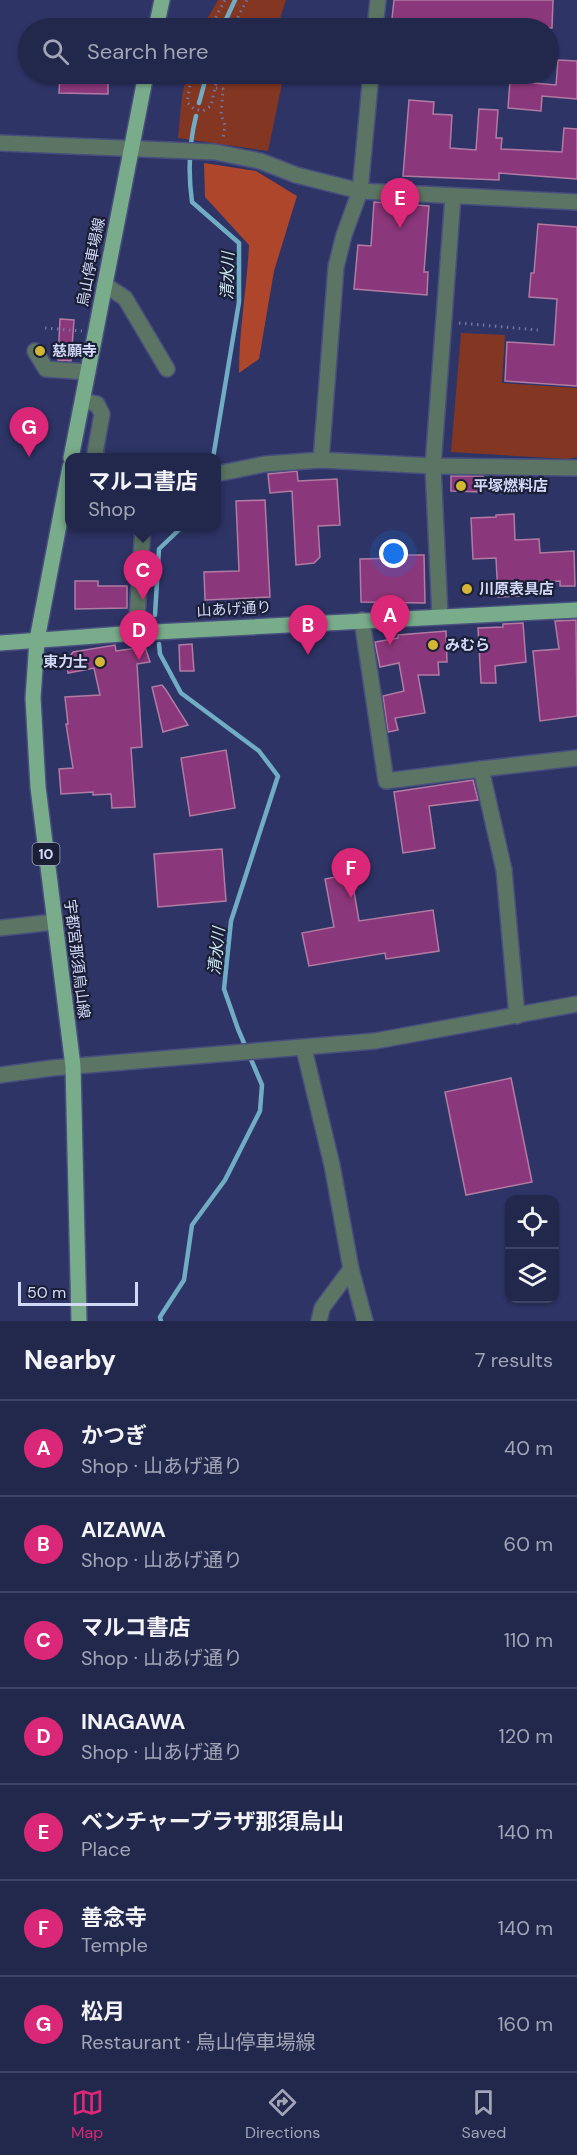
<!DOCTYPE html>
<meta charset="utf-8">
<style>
:root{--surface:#22274c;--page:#2a2f53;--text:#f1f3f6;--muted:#a2a5b5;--line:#3f4464;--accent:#db2777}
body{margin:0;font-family:"DM Sans","Noto Sans JP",sans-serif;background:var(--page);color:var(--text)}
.controls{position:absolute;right:18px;bottom:18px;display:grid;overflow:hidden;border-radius:12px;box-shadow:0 2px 4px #0004}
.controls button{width:54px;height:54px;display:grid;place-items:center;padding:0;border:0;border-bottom:2px solid var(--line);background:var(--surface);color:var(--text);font:30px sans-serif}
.scale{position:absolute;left:18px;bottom:15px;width:120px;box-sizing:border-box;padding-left:6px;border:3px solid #d3daf9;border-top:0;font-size:16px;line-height:21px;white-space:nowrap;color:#d3daf9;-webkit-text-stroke:4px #1b1f36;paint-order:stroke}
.you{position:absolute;left:394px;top:554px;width:21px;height:21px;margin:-15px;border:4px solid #fff;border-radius:50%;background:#1a73e8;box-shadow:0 0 0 9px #1a73e833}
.badge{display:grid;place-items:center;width:39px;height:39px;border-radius:50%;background:var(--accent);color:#fff;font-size:20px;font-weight:700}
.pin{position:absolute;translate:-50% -50px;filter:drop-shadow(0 2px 3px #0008)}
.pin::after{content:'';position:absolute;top:32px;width:21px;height:18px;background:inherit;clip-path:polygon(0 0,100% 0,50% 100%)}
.popup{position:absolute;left:65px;top:453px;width:156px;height:78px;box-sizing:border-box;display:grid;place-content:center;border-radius:12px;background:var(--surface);filter:drop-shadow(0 2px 4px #0005);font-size:20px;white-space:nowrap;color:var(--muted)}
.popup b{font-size:22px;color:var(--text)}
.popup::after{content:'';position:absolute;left:50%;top:100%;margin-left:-12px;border:12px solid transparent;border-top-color:var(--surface)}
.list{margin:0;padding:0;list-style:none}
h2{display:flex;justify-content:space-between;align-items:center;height:78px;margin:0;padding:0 24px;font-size:26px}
h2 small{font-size:20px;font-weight:400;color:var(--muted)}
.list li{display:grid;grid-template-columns:39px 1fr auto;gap:18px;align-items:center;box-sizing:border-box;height:96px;padding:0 24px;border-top:2px solid var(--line)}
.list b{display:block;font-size:22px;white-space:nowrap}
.list p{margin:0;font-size:20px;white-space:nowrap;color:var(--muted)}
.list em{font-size:20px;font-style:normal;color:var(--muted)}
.icon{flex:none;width:33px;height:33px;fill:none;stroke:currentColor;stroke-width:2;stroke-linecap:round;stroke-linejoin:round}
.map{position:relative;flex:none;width:577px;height:1321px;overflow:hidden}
.search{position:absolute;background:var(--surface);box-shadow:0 2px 4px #0004;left:18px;right:18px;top:18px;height:66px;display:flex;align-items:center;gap:15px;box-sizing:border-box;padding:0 21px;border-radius:33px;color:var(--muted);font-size:22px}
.sheet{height:750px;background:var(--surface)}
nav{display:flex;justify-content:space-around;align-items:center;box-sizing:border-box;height:84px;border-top:2px solid var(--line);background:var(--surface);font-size:16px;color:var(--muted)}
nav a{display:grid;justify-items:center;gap:3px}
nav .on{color:var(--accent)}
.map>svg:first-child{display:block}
.green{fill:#833622}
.forest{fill:#ae462b}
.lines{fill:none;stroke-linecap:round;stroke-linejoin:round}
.stream{stroke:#70acc4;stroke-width:4.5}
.building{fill:#8b377b;stroke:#b17ba4;stroke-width:1.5}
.minor-casing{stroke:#484f7e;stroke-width:18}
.major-casing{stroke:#484f7e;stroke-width:18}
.path{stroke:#7077a1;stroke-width:3;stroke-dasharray:1.5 4.5;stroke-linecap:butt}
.minor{stroke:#5b7463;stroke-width:15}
.major{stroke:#79ac8b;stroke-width:15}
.poi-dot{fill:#d3b635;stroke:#1b1f36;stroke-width:2}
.labels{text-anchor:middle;stroke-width:4.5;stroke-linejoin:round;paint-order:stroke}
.shield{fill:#1b1f36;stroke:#9ca2be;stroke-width:1.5}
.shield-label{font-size:14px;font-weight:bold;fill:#d3daf9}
.street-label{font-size:15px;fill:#d3daf9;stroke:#1b1f36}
.poi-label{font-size:15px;font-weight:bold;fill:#d3daf9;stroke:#1b1f36;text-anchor:start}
.water-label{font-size:16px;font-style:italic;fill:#cbeaf3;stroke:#1b1f36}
</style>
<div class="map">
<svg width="577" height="1321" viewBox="0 0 577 1321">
<rect width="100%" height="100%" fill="#2e3466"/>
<g class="green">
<path d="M 218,0 L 286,0 L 277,28 L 202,28 Z"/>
<path d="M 187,74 L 284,74 L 268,151 L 178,138 L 182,96 Z"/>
<path d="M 461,333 L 505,335 L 502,383 L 577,388 L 577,457 L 568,459 L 451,452 Z"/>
</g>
<path class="forest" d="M 204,163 L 256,171 L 297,196 L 274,271 L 259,359 L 239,373 C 239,330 247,287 249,245 L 205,197 Z"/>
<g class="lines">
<g class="stream">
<path d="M 222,28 L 235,0"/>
<path d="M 199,103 L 207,74"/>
<path d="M 196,116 C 189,144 188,173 192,202 L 239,243 L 239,302 L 213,458"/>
<path d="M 155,615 L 159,549 L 183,526"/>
<path d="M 159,644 L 160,654 L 181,693 L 259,751 L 278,776 L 231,921 L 224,989 L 238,1029 L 262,1085 L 260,1111 L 225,1180 L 192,1225 L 184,1280 L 160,1317 L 161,1321"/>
</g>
</g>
<g class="building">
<path d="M 394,0 L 553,0 L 552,28 L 391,28 Z"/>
<path d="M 558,60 L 577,61 L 577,99 L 542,96 L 541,111 L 508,108 L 510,81 L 556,85 Z"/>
<path d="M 60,74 L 108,74 L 108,94 L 59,93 Z"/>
<path d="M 409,100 L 434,102 L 433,114 L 452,115 L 450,148 L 476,150 L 479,109 L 498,110 L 496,138 L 502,138 L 501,149 L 562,152 L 564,128 L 577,129 L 577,179 L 499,173 L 499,180 L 403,176 Z"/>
<path d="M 374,202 L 429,206 L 424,272 L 428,272 L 427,295 L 354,289 L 358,245 L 371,246 Z"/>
<path d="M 538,224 L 577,227 L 577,386 L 505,381 L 507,342 L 554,345 L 557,299 L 529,297 L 531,273 L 534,273 Z"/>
<path d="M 60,319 L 74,320 L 71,361 L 58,360 Z"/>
<path d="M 297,471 L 298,481 L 337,479 L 340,525 L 318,526 L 320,557 L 314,563 L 296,565 L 292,491 L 270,493 L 268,474 Z"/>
<path d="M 451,476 L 483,476 L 483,492 L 451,491 Z"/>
<path d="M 265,500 L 270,597 L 205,600 L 204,572 L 239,571 L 236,501 Z"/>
<path d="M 514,514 L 515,540 L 539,539 L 540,553 L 574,551 L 575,586 L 560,586 L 560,581 L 522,583 L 523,596 L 498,597 L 496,558 L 473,559 L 471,518 L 496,517 L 496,515 Z"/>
<path d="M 399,555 L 424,555 L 425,603 L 361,602 L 360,559 L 399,558 Z"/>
<path d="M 75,581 L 98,581 L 98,586 L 127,586 L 127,608 L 75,609 Z"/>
<path d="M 576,620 L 577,716 L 540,721 L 533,651 L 559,649 L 555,621 Z"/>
<path d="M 523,623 L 526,662 L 495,666 L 496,683 L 481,683 L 478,628 L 503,627 L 503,624 Z"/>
<path d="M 446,631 L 447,662 L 438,662 L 439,675 L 418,675 L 425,713 L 395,718 L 398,730 L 388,732 L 383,696 L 404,691 L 399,663 L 380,667 L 375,642 L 398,638 L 398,635 Z"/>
<path d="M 192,644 L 194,671 L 180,671 L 179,645 Z"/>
<path d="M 115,645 L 116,651 L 145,647 L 150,662 L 137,664 L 142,747 L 131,748 L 135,807 L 112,808 L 111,794 L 93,795 L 93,792 L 61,794 L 59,769 L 73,768 L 66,724 L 68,724 L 65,697 L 100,695 L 94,668 L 68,673 L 66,662 L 73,652 Z"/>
<path d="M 162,685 L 166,690 L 188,725 L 163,732 L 152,687 Z"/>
<path d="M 226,750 L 235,808 L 190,816 L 181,758 Z"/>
<path d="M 473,780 L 478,800 L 429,806 L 435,848 L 403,853 L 394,792 Z"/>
<path d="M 222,849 L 226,901 L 158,907 L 154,854 Z"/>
<path d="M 351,874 L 359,921 L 433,910 L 439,951 L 386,959 L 385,953 L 309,966 L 302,933 L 334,927 L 325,879 Z"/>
<path d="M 511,1078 L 532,1182 L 466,1195 L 445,1092 Z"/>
</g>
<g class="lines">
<defs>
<g id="minor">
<path d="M 375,28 L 378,0"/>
<path d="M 0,143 L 215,152 L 260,161 L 296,175 L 360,191 L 577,202"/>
<path d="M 105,285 L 125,298 L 167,369"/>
<path d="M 35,351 L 46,369 L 88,372"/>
<path d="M 83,401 L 97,404 L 102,414 L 95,453 L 98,458"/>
<path d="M 321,460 L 336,267 L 344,235 L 360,191 L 371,74"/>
<path d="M 216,474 L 265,464 L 321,460 L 433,466 L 577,468"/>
<path d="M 440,616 L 433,466 L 453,196"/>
<path d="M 362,620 L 386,781 L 481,769"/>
<path d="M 136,633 L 143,526"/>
<path d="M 0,928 L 54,922"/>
<path d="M 517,1016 L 504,870 L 481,769 L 577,758"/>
<path d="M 304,1049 L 332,1165 L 351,1269 L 322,1308 L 319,1321"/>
<path d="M 0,1075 L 52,1068 L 375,1041 L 577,1004"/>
<path d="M 351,1269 L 365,1321"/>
</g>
<g id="major">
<path d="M 156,28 L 162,0"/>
<path d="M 71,458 L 146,74"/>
<path d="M 70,467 L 37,640 L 33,698 L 38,787 L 73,1066 L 79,1321"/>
<path d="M 0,643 L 136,633 L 577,610"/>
</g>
</defs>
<use href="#minor" class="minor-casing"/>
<use href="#major" class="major-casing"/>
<g class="path">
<path d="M 210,28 L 225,0"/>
<path d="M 232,28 L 247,0"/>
<path d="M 192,74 L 187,102 L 194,109 L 203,111 L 211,106 L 218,74"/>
<path d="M 216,88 L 223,89 L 221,115 L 225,125 L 223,139"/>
<path d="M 459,323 L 538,330"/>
<path d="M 45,328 L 82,331"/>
</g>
<use href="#minor" class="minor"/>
<use href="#major" class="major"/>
</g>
<g class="poi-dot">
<circle cx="40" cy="351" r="6"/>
<circle cx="461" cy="486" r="6"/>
<circle cx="467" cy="589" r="6"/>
<circle cx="433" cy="645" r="6"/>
<circle cx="100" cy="662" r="6"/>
</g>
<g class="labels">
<rect class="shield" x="32.5" y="843" width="27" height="22" rx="4.5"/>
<g class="shield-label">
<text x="46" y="859">10</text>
</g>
<g class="street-label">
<text transform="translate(91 262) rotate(-79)" y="5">烏山停車場線</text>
<text transform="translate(234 609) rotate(-3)" y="5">山あげ通り</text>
<text transform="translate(77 959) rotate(83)" y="5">宇都宮那須烏山線</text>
</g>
<g class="poi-label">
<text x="52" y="356">慈願寺</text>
<text x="473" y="491">平塚燃料店</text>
<text x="479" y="594">川原表具店</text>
<text x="445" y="650">みむら</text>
<text x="88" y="667" text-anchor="end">東力士</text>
</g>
<g class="water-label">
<text transform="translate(227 276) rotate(-89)" y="6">清水川</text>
<text transform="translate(216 951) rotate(-84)" y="6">清水川</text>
</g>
</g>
</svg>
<div class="controls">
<button><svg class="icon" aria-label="locate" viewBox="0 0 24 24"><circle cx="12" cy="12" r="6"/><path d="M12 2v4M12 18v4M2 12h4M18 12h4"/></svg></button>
<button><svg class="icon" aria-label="layers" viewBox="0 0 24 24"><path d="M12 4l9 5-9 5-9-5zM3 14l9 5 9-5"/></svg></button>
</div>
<div class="scale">50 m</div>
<div class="you"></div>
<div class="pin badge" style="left:390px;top:645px">A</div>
<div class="pin badge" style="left:308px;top:655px">B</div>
<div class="pin badge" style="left:143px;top:600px">C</div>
<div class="popup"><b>マルコ書店</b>Shop</div>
<div class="pin badge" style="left:139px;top:660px">D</div>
<div class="pin badge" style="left:400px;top:228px">E</div>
<div class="pin badge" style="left:351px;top:898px">F</div>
<div class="pin badge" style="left:29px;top:457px">G</div>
<div class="search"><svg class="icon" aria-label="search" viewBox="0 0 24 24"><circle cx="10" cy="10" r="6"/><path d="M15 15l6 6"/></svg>Search here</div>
</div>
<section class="sheet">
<h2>Nearby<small>7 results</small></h2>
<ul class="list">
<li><span class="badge">A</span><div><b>かつぎ</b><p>Shop · 山あげ通り</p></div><em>40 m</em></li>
<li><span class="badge">B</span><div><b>AIZAWA</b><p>Shop · 山あげ通り</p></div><em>60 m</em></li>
<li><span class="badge">C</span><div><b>マルコ書店</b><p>Shop · 山あげ通り</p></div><em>110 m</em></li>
<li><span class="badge">D</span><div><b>INAGAWA</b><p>Shop · 山あげ通り</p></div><em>120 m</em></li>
<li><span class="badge">E</span><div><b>ベンチャープラザ那須烏山</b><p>Place</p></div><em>140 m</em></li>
<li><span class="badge">F</span><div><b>善念寺</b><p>Temple</p></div><em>140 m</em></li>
<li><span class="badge">G</span><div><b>松月</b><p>Restaurant · 烏山停車場線</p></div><em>160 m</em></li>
</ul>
</section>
<nav>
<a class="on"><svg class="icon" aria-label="map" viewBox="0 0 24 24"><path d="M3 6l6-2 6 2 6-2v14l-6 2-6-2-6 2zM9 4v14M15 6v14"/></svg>Map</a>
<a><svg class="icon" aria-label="directions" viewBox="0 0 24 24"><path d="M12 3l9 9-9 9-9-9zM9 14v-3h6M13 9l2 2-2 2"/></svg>Directions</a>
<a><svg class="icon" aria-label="saved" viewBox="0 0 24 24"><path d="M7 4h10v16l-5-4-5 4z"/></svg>Saved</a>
</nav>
